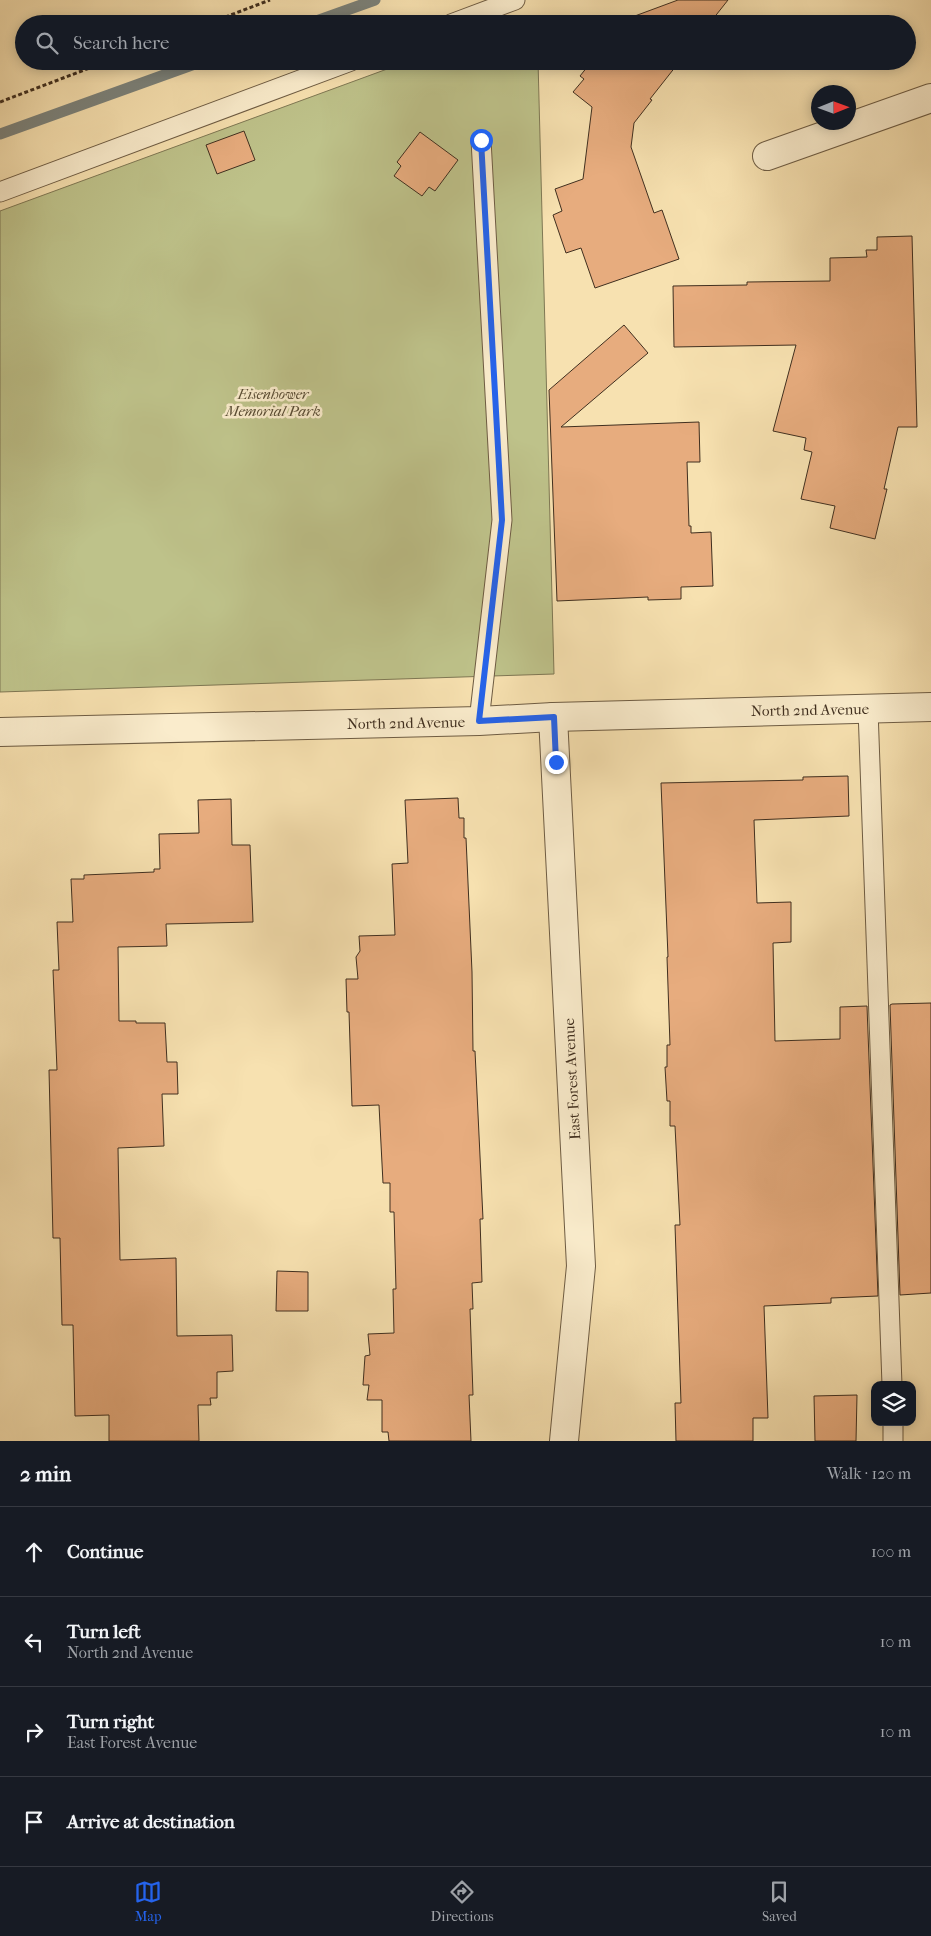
<!DOCTYPE html>
<meta charset="utf-8">
<style>
:root{--surface:#171b24;--page:#20242c;--text:#f1f3f6;--muted:#9ea1a6;--line:#363941;--accent:#2563eb}
body{margin:0;font-family:"IM FELL French Canon",serif;background:var(--page);color:var(--text)}
.controls{position:absolute;right:15px;bottom:15px;display:grid;overflow:hidden;border-radius:10px;box-shadow:0 2px 12px #0003}
.controls button{width:45px;height:45px;display:grid;place-items:center;padding:0;border:0;border-bottom:1px solid var(--line);background:var(--surface);color:var(--text);font:25px sans-serif}
.compass{position:absolute;left:811px;top:85px;width:45px;height:45px;border-radius:50%;background:var(--surface);box-shadow:0 2px 12px #0003;rotate:89deg}
.stop{position:absolute;width:15px;height:15px;margin:-11px;border:4px solid #2563eb;border-radius:50%;background:#fff}
.stop.end{background:#2563eb;border-color:#fff;box-shadow:0 1px 5px #0008}
.list{margin:0;padding:0;list-style:none}
h2{display:flex;justify-content:space-between;align-items:center;height:65px;margin:0;padding:0 20px;font-size:21px}
h2 small{font-size:16px;font-weight:400;color:var(--muted)}
.list li{display:grid;grid-template-columns:32px 1fr auto;gap:15px;align-items:center;box-sizing:border-box;height:90px;padding:0 20px;border-top:1px solid var(--line)}
.list b{display:block;font-size:19px;white-space:nowrap}
.list p{margin:0;font-size:16px;white-space:nowrap;color:var(--muted)}
.list em{font-size:16px;font-style:normal;color:var(--muted)}
.icon{flex:none;width:28px;height:28px;fill:none;stroke:currentColor;stroke-width:2;stroke-linecap:round;stroke-linejoin:round}
.map{position:relative;flex:none;width:931px;height:1441px;overflow:hidden}
.search{position:absolute;background:var(--surface);box-shadow:0 2px 12px #0003;left:15px;right:15px;top:15px;height:55px;display:flex;align-items:center;gap:12px;box-sizing:border-box;padding:0 18px;border-radius:28px;color:var(--muted);font-size:19px}
.sheet{height:425px;background:var(--surface)}
nav{display:flex;justify-content:space-around;align-items:center;box-sizing:border-box;height:70px;border-top:1px solid var(--line);background:var(--surface);font-size:14px;color:var(--muted)}
nav a{display:grid;justify-items:center;gap:2px}
nav .on{color:var(--accent)}
.map>svg:first-child{display:block}
.green{fill:#bec28a;stroke:#7f7854}
.lines{fill:none;stroke-linecap:round;stroke-linejoin:round}
.stream{stroke:#7b827b;stroke-width:11}
.building{fill:#e7ac7e;stroke:#402f1f}
.service-casing{stroke:#6e5c43;stroke-width:21}
.minor-casing{stroke:#6e5c43;stroke-width:30}
.tertiary-casing{stroke:#6e5c43;stroke-width:30}
.path{stroke:#402f1f;stroke-width:3;stroke-dasharray:4 2.5;stroke-linecap:butt}
.service{stroke:#faeccc;stroke-width:19}
.minor{stroke:#faeccc;stroke-width:28}
.tertiary{stroke:#faeccc;stroke-width:28}
.route{stroke:#2563eb;stroke-width:6}
.labels{text-anchor:middle;stroke-width:5;stroke-linejoin:round;paint-order:stroke}
.park-label{font-size:15px;font-style:italic;fill:#594c34;stroke:#faeccc}
.street-label{font-size:15px;fill:#402f1f;stroke:#faeccc}
</style>
<div class="map">
<svg width="931" height="1441" viewBox="0 0 931 1441">
<rect width="100%" height="100%" fill="#f7e1b0"/>
<filter id="stains"><feTurbulence type="fractalNoise" baseFrequency=".004" numOctaves="4"/><feColorMatrix values="0 0 0 0 .2 0 0 0 0 .09 0 0 0 0 .02 0 0 0 .5 -.17"/></filter>
<radialGradient id="worn" r=".72"><stop offset=".6" stop-color="#630" stop-opacity="0"/><stop offset="1" stop-color="#630" stop-opacity=".3"/></radialGradient>
<path class="green" d="M 409,61 L 538,61 L 554,674 L 0,692 L 0,211 Z"/>
<g class="lines">
<g class="stream">
<path d="M 308,24 L 375,0"/>
<path d="M 0,134 L 203,61"/>
</g>
</g>
<g class="building">
<path d="M 678,0 L 728,0 L 709,24 L 621,24 L 624,20 Z"/>
<path d="M 592,61 L 680,61 L 650,99 L 652,100 L 634,123 L 631,147 L 654,213 L 662,210 L 679,259 L 595,288 L 581,248 L 566,253 L 553,215 L 562,211 L 555,189 L 583,179 L 592,107 L 573,92 L 584,79 L 580,76 Z"/>
<path d="M 244,131 L 255,160 L 217,174 L 206,145 Z"/>
<path d="M 420,132 L 458,160 L 435,191 L 429,187 L 422,196 L 394,176 L 401,166 L 397,162 Z"/>
<path d="M 912,236 L 917,427 L 898,427 L 884,489 L 887,489 L 875,539 L 830,528 L 835,506 L 801,499 L 812,452 L 804,450 L 806,438 L 773,431 L 796,345 L 674,347 L 673,286 L 747,285 L 747,282 L 830,281 L 830,258 L 867,257 L 866,250 L 877,250 L 877,237 Z"/>
<path d="M 624,325 L 648,353 L 561,427 L 699,422 L 700,462 L 687,462 L 689,526 L 691,526 L 691,533 L 711,532 L 713,586 L 681,587 L 681,599 L 648,600 L 648,597 L 557,601 L 549,390 Z"/>
<path d="M 848,776 L 849,816 L 754,820 L 757,903 L 791,902 L 791,942 L 773,943 L 775,1041 L 840,1039 L 840,1007 L 867,1006 L 878,1296 L 831,1298 L 831,1303 L 764,1306 L 768,1418 L 753,1418 L 753,1441 L 676,1441 L 675,1403 L 681,1403 L 675,1225 L 680,1225 L 675,1126 L 670,1126 L 670,1101 L 667,1101 L 665,1067 L 667,1067 L 667,1045 L 670,1045 L 667,957 L 668,957 L 661,783 L 803,780 L 803,777 Z"/>
<path d="M 458,798 L 459,818 L 464,818 L 464,838 L 466,838 L 472,972 L 473,1051 L 475,1051 L 483,1219 L 480,1219 L 482,1282 L 472,1283 L 473,1309 L 470,1309 L 473,1395 L 469,1395 L 471,1441 L 389,1441 L 388,1432 L 382,1432 L 382,1400 L 367,1400 L 369,1385 L 363,1385 L 365,1356 L 370,1355 L 368,1334 L 394,1333 L 393,1289 L 396,1289 L 394,1212 L 390,1212 L 390,1183 L 383,1183 L 379,1105 L 352,1106 L 349,1012 L 347,1012 L 346,979 L 358,979 L 356,957 L 360,951 L 359,936 L 395,935 L 392,864 L 408,863 L 405,800 Z"/>
<path d="M 231,799 L 232,845 L 250,845 L 253,922 L 166,924 L 167,946 L 118,947 L 119,1021 L 136,1021 L 136,1023 L 165,1023 L 167,1062 L 177,1062 L 178,1094 L 162,1094 L 164,1146 L 118,1148 L 120,1260 L 176,1258 L 177,1336 L 232,1335 L 233,1371 L 217,1372 L 217,1398 L 210,1398 L 211,1405 L 198,1405 L 199,1441 L 109,1441 L 109,1415 L 75,1416 L 73,1325 L 62,1325 L 60,1238 L 53,1238 L 49,1070 L 57,1070 L 53,970 L 59,970 L 57,922 L 73,922 L 71,879 L 84,879 L 84,875 L 154,872 L 154,869 L 160,869 L 159,834 L 199,833 L 198,800 Z"/>
<path d="M 931,1003 L 931,1293 L 900,1295 L 890,1005 L 892,1004 Z"/>
<path d="M 277,1271 L 308,1272 L 308,1311 L 276,1311 Z"/>
<path d="M 857,1395 L 856,1441 L 815,1441 L 814,1396 Z"/>
</g>
<g class="lines">
<defs>
<g id="service">
<path d="M 451,24 L 515,0"/>
<path d="M 0,192 L 351,61"/>
<path d="M 868,709 L 892,1385"/>
<path d="M 479,721 L 502,520 L 481,140"/>
<path d="M 893,1422 L 893,1441"/>
</g>
<g id="minor">
<path d="M 767,156 L 931,98"/>
<path d="M 553,717 L 581,1266 L 564,1441"/>
</g>
<path id="tertiary" d="M 0,732 L 479,721 L 553,717 L 931,707"/>
</defs>
<use href="#service" class="service-casing"/>
<use href="#minor" class="minor-casing"/>
<use href="#tertiary" class="tertiary-casing"/>
<g class="path">
<path d="M 207,24 L 270,0"/>
<path d="M 0,102 L 108,61"/>
</g>
<use href="#service" class="service"/>
<use href="#minor" class="minor"/>
<use href="#tertiary" class="tertiary"/>
</g>
<g class="lines">
<path class="route" d="M 481,140 L 502,520 L 479,721 L 554,717 L 556,762"/>
</g>
<g class="labels">
<g class="park-label">
<text x="273" y="399">Eisenhower<tspan x="273" dy="17">Memorial Park</tspan></text>
</g>
<g class="street-label">
<text transform="translate(810 710) rotate(-1)" y="5">North 2nd Avenue</text>
<text transform="translate(406 723) rotate(-1)" y="5">North 2nd Avenue</text>
<text transform="translate(572 1079) rotate(-93)" y="5">East Forest Avenue</text>
</g>
</g>
<rect width="100%" height="100%" filter="url(#stains)"/>
<rect width="100%" height="100%" fill="url(#worn)"/>
</svg>
<div class="controls">
<button><svg class="icon" aria-label="layers" viewBox="0 0 24 24"><path d="M12 4l9 5-9 5-9-5zM3 14l9 5 9-5"/></svg></button>
</div>
<svg class="compass" viewBox="-18 -18 36 36"><path d="M0-13l5 13h-10z" fill="#e53935"/><path d="M0 13l5-13h-10z" fill="#9ea1a6"/></svg>
<div class="stop" style="left:481px;top:140px"></div>
<div class="stop end" style="left:556px;top:762px"></div>
<div class="search"><svg class="icon" aria-label="search" viewBox="0 0 24 24"><circle cx="10" cy="10" r="6"/><path d="M15 15l6 6"/></svg>Search here</div>
</div>
<section class="sheet">
<h2>2 min<small>Walk · 120 m</small></h2>
<ul class="list">
<li><svg class="icon" aria-label="ahead" viewBox="0 0 24 24"><path d="M12 20V5M6 11l6-6 6 6"/></svg><div><b>Continue</b></div><em>100 m</em></li>
<li><svg class="icon" aria-label="left" viewBox="0 0 24 24"><path d="M17 20v-9H6M10 6l-5 5 5 5"/></svg><div><b>Turn left</b><p>North 2nd Avenue</p></div><em>10 m</em></li>
<li><svg class="icon" aria-label="right" viewBox="0 0 24 24"><path d="M7 20v-9h11M14 6l5 5-5 5"/></svg><div><b>Turn right</b><p>East Forest Avenue</p></div><em>10 m</em></li>
<li><svg class="icon" aria-label="arrive" viewBox="0 0 24 24"><path d="M6 21V4h12l-3 4 3 4H6"/></svg><div><b>Arrive at destination</b></div></li>
</ul>
</section>
<nav>
<a class="on"><svg class="icon" aria-label="map" viewBox="0 0 24 24"><path d="M3 6l6-2 6 2 6-2v14l-6 2-6-2-6 2zM9 4v14M15 6v14"/></svg>Map</a>
<a><svg class="icon" aria-label="directions" viewBox="0 0 24 24"><path d="M12 3l9 9-9 9-9-9zM9 14v-3h6M13 9l2 2-2 2"/></svg>Directions</a>
<a><svg class="icon" aria-label="saved" viewBox="0 0 24 24"><path d="M7 4h10v16l-5-4-5 4z"/></svg>Saved</a>
</nav>
